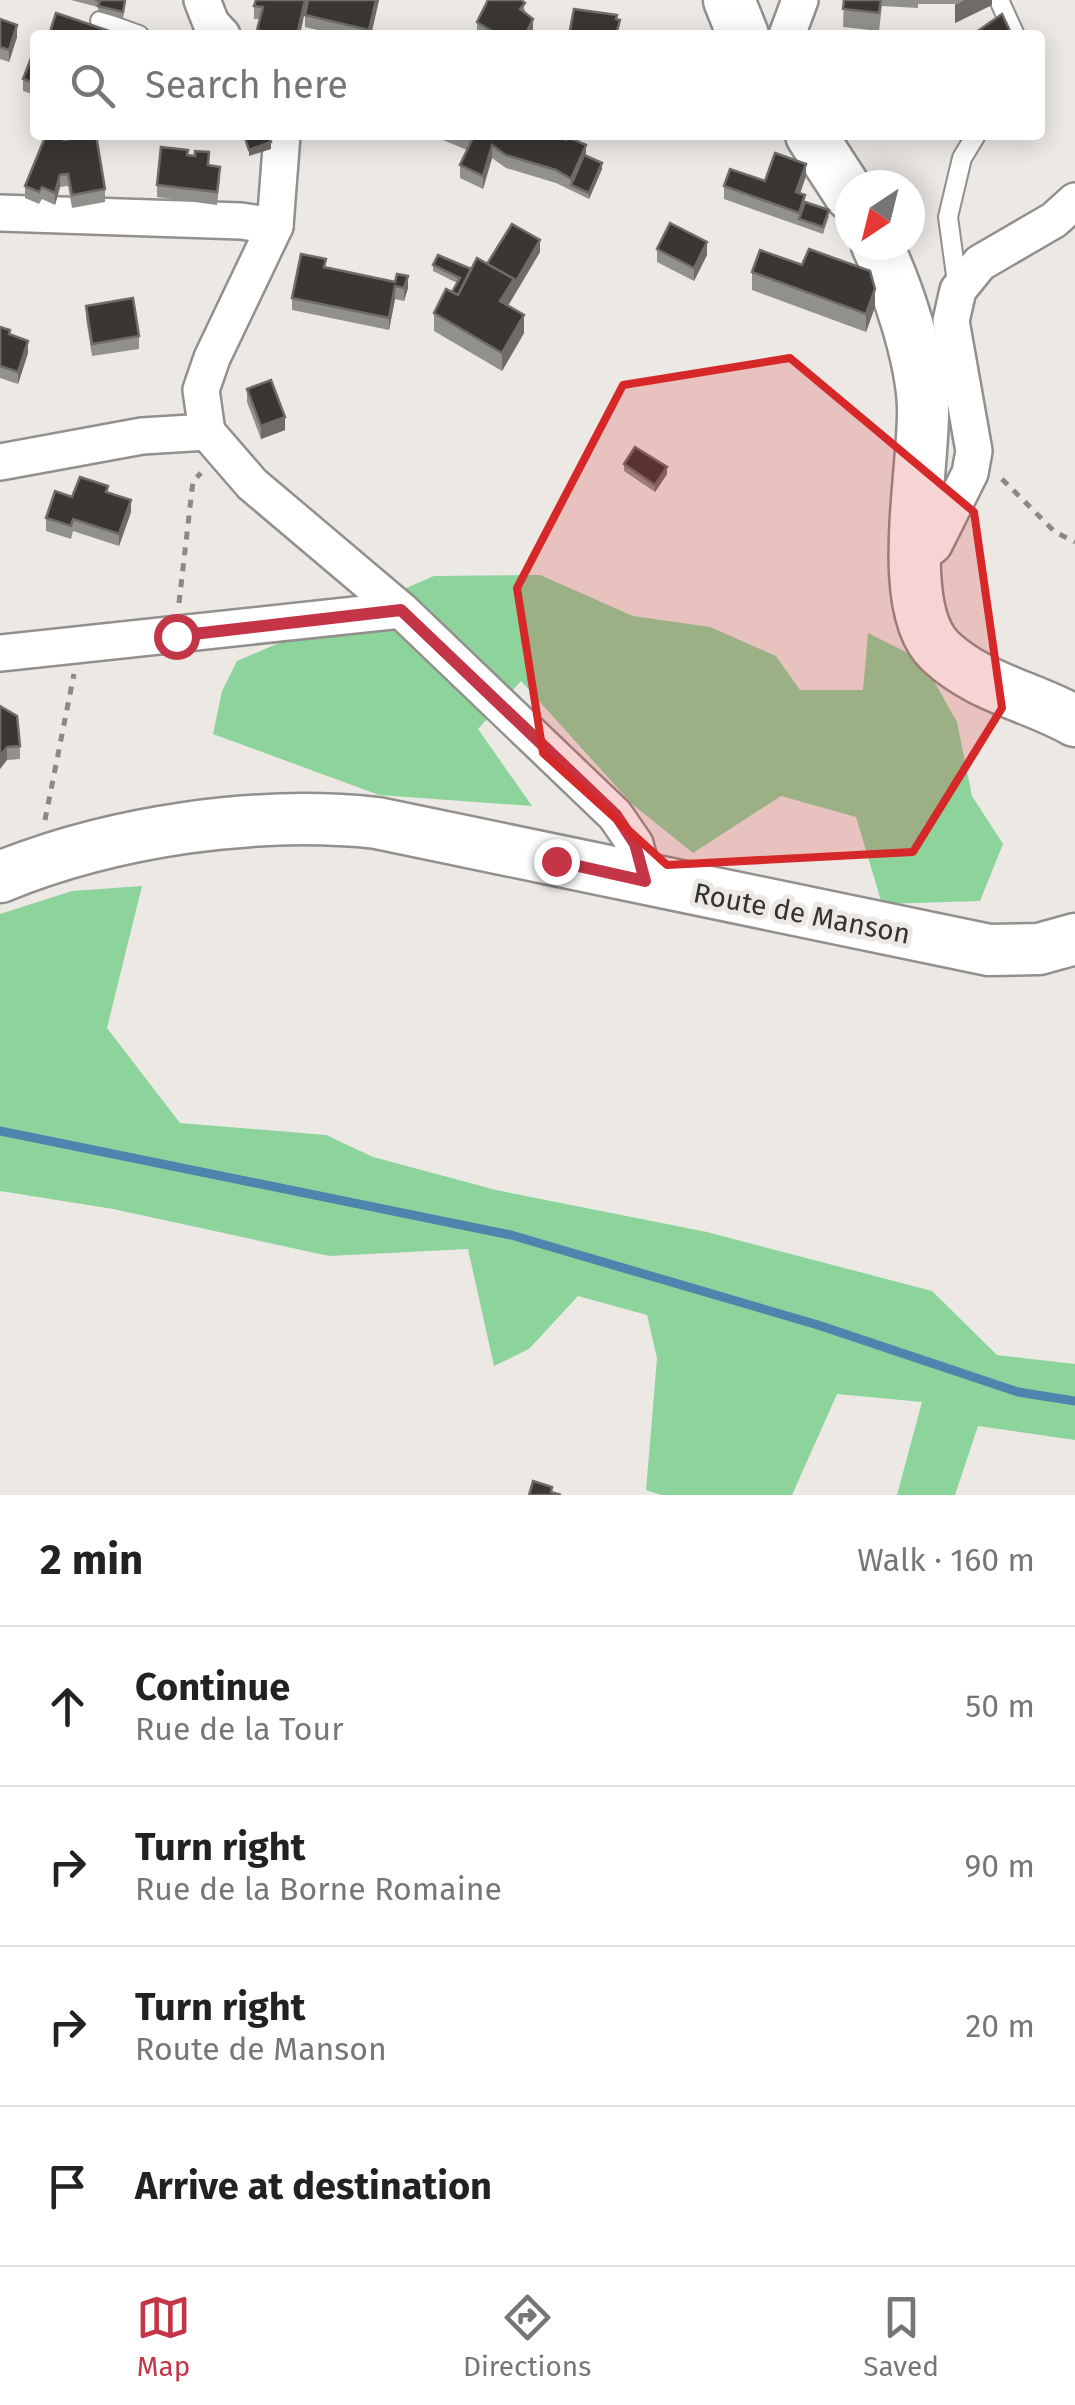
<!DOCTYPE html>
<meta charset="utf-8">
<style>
:root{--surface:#fff;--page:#f2f2f2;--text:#222;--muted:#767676;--line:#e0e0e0;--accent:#c53548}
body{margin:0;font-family:"Fira Sans",sans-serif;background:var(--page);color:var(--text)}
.compass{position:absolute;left:835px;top:170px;width:90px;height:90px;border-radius:50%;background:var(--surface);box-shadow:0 5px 25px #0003;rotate:215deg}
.stop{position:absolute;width:30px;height:30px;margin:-22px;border:8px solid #c53548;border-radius:50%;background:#fff}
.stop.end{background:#c53548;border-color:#fff;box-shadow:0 2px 10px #0008}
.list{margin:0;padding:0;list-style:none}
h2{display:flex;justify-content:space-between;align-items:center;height:130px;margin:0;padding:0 40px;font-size:42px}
h2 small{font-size:32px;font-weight:400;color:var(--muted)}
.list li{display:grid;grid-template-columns:65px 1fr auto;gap:30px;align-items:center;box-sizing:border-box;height:160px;padding:0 40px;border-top:2px solid var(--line)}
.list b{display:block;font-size:38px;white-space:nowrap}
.list p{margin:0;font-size:32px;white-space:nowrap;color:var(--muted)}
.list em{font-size:32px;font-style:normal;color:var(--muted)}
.icon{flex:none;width:55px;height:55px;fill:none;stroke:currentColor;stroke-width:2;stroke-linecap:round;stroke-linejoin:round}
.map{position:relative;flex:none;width:1075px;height:1495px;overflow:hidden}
.search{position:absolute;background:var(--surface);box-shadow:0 5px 25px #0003;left:30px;right:30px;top:30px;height:110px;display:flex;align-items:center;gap:25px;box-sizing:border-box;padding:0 35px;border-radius:10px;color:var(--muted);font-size:38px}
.sheet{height:770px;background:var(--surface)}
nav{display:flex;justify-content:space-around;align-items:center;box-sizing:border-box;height:140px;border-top:2px solid var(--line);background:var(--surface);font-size:28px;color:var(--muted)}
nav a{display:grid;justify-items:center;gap:5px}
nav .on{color:var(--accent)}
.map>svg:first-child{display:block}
.green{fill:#8dd39c}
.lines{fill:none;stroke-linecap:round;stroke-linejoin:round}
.stream{stroke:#4c85ae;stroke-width:9}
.lane-casing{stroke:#928f8c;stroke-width:22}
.street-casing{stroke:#928f8c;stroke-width:40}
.secondary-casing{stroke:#928f8c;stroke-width:55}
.path{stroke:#8b8986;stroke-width:5;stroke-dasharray:8 8;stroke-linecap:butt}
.lane{stroke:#fff;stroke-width:18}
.street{stroke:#fff;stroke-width:35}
.secondary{stroke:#fff;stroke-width:50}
.wall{fill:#92908c}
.shaded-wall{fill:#6f6c68}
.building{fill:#393633;stroke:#6f6c68;stroke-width:2.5}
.route{stroke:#c53548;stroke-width:12}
.marked{fill:#d62828;fill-opacity:0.2;stroke:#d62828;stroke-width:8;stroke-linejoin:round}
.labels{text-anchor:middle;stroke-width:10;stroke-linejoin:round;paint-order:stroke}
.street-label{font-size:28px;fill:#333231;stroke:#ece9e5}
</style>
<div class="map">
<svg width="1075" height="1495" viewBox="0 0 1075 1495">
<rect width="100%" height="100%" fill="#ece9e5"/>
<g class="green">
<path d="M 540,575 L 633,616 L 710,627 L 776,656 L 800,690 L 863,690 L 868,633 L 922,660 L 957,722 L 972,796 L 1003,844 L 980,901 L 882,904 L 856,817 L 781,796 L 693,853 L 632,804 L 521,681 L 478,729 L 532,806 L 379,795 L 213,734 L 222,691 L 237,661 L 434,576 Z"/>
<path d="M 142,886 L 107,1028 L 180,1123 L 326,1135 L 373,1157 L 496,1190 L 707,1232 L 932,1291 L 997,1355 L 1075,1364 L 1075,1440 L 978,1426 L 955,1495 L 897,1495 L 922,1402 L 837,1394 L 792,1495 L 661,1495 L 646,1490 L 657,1358 L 647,1315 L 578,1296 L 529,1349 L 494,1366 L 468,1249 L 329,1256 L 113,1209 L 0,1191 L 0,914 L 72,891 Z"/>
</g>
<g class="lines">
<path class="stream" d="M 0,1131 L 511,1235 L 818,1325 L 1018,1392 L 1075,1401"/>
<defs>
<g id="lane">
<path d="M 999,0 L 1015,35"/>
<path d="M 100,21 L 139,35"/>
<path d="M 958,290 L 948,217 L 962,158 L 976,135"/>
</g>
<g id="street">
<path d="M 202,0 L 211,23 L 222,35"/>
<path d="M 787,35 L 800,0"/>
<path d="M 282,135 L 275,226 L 212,358 L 201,390 L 207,432 L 252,484 L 401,610 L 615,815 L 635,844 L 645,881"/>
<path d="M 0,213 L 241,221 L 275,226"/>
<path d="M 0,462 L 142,436 L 207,432"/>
<path d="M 914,562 L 934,545 L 970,473 L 974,451 L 951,321 L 958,290 L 980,263 L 1054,220 L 1075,201"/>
<path d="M 0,653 L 401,610"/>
</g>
<g id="secondary">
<path d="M 729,0 L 743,35"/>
<path d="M 811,135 L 850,195"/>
<path d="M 877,245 C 898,288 921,358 923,406 C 925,467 894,607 940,651 C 979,688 1031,696 1075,721"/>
<path d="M 0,877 C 113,831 256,810 377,823 L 989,950 L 1039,949 L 1075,939"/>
</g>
</defs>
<use href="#lane" class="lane-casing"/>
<use href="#street" class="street-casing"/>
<use href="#secondary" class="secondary-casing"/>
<g class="path">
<path d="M 1002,479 L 1055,532 L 1075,542"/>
<path d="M 179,603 L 193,481 L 201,473"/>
<path d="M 45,820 L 74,674"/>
</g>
<use href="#lane" class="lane"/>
<use href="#street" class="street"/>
<use href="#secondary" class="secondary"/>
</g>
<g class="wall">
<path d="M 71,0 L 126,0 L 123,19 L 98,12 L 98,7 Z"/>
<path d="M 307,0 L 300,35 L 257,35 L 260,19 L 254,19 L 254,6 Z"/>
<path d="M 379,0 L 371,35 L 338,35 L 305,27 L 305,15 Z"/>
<path d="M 523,0 L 525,13 L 533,31 L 531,35 L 477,34 L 477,22 Z"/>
<path d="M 844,0 L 992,0 L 992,5 L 955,23 L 955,4 L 918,4 L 918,8 L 882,6 L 879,31 L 843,27 Z"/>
<path d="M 0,19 L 17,37 L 9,62 L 0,59 Z"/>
<path d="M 35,54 L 35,95 L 23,91 L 23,79 Z"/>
<path d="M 46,135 L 105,189 L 105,202 L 72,208 L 68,186 L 60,187 L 55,205 L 42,199 L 39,204 L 25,198 L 25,186 Z"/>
<path d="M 431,135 L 555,135 L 586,156 L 602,169 L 589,199 L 556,183 L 506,168 L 492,158 L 483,189 L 460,178 L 460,165 L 467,150 Z"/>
<path d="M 188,155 L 209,165 L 220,179 L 217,205 L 157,197 L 157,185 Z"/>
<path d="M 806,176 L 800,194 L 805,202 L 829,216 L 823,234 L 724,199 L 724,186 Z"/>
<path d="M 657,249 L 707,255 L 694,281 L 657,262 Z"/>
<path d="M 540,252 L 508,306 L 524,333 L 502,371 L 434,331 L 434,313 L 452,292 L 457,283 L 433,271 L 433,265 L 471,269 L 487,264 Z"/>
<path d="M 326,267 L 408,288 L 404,301 L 395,299 L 389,330 L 292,310 L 292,298 Z"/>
<path d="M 752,272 L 875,307 L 866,332 L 752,290 Z"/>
<path d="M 86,306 L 139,336 L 139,349 L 92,356 L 86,318 Z"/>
<path d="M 0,327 L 28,353 L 18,384 L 0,378 Z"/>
<path d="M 247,389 L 285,430 L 261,439 L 247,402 Z"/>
<path d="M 624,464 L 667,474 L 655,492 L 624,471 Z"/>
<path d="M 108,492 L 131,512 L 119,546 L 73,531 L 71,539 L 46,531 L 46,518 L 72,497 Z"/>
<path d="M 0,706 L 20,746 L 20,759 L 7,760 L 0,769 Z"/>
</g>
<g class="shaded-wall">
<path d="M 305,0 L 307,0 L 300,35 L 297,35 Z"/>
<path d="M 376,0 L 379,0 L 371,35 L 369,35 Z"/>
<path d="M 965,0 L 992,0 L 992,5 L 955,23 L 955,5 Z"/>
<path d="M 533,19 L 533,31 L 531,35 L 525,35 Z"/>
<path d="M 17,25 L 17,37 L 9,62 L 9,50 Z"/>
<path d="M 271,142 L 271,149 L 249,156 L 249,150 Z"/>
<path d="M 492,145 L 492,158 L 483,189 L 483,176 Z"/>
<path d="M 586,145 L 586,157 L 571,185 L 571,191 L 571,179 Z"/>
<path d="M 602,163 L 602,169 L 589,199 L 589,193 Z"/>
<path d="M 806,164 L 806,176 L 796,205 L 796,192 Z"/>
<path d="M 60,175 L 60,187 L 55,205 L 55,193 Z"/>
<path d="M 540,240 L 540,252 L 500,319 L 500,301 Z"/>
<path d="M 707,242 L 707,255 L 694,281 L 694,268 Z"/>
<path d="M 408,276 L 408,288 L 404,301 L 404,288 Z"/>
<path d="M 395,286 L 395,299 L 389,330 L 389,318 Z"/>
<path d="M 875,289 L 875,307 L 866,332 L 866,314 Z"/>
<path d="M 524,315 L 524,333 L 502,371 L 502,353 Z"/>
<path d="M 28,341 L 28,353 L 18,384 L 18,372 Z"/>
<path d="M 285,417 L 285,430 L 261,439 L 261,426 Z"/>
<path d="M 667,467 L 667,474 L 655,492 L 655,485 Z"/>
<path d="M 131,500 L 131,512 L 119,546 L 119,534 Z"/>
<path d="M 7,747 L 7,760 L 0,769 L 0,756 Z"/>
</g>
<g class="building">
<path d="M 95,0 L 125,0 L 123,12 L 98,6 L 100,1 Z"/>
<path d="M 256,0 L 305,0 L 297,35 L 271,35 L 271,33 L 257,30 L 263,7 L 254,6 Z"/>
<path d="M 308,0 L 376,0 L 369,30 L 305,15 Z"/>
<path d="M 488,0 L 521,0 L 525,3 L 520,9 L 533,19 L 525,35 L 491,35 L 493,32 L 477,22 Z"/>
<path d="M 844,0 L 881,0 L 879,13 L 843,9 Z"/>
<path d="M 574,9 L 617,15 L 616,19 L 620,20 L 616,35 L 569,35 Z"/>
<path d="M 56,13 L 121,35 L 49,35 Z"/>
<path d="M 1002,14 L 1012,35 L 972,35 Z"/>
<path d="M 0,19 L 17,25 L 9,50 L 0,47 Z"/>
<path d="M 33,53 L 35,54 L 35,83 L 23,79 Z"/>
<path d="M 46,135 L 53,135 L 64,140 L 96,135 L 105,189 L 72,195 L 68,174 L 60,175 L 55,193 L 42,187 L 39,192 L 25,186 Z"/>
<path d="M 244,135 L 268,135 L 271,142 L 249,150 Z"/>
<path d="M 460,135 L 555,135 L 566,140 L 568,137 L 586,145 L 571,179 L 556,170 L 506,155 L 492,145 L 483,176 L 460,165 L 472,140 Z"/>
<path d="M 161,147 L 188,150 L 187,155 L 195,156 L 195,151 L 209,152 L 208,165 L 220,167 L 217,192 L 157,185 Z"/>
<path d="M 775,153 L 806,164 L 796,192 L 805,195 L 799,213 L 724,186 L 730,169 L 765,181 Z"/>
<path d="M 584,155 L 602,163 L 589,193 L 571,185 Z"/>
<path d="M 805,202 L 829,210 L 823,227 L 799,219 Z"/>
<path d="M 670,223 L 707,242 L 694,268 L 657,249 Z"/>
<path d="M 512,224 L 540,240 L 514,285 L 514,279 L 487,264 Z"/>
<path d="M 809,249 L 870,271 L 875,289 L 866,314 L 752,272 L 760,250 L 802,265 Z"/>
<path d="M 301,254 L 326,259 L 324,267 L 395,282 L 397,274 L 408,276 L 404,288 L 395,286 L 389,318 L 292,298 Z"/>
<path d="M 438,255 L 471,269 L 458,295 L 452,292 L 460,278 L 433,265 Z"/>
<path d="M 477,258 L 514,279 L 500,301 L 524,315 L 502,353 L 434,313 L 446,289 L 458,295 Z"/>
<path d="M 133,298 L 139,336 L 92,344 L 86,306 Z"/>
<path d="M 0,327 L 10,330 L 9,334 L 28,341 L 18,372 L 0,366 Z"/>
<path d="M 271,380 L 285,417 L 261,426 L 247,389 Z"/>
<path d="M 635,447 L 667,467 L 655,485 L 624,464 Z"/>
<path d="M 80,477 L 108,486 L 106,492 L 131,500 L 119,534 L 73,519 L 71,526 L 46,518 L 55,491 L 72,497 Z"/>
<path d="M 0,706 L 17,716 L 20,746 L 7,747 L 0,756 Z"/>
<path d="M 533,1481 L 552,1487 L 551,1492 L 561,1495 L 529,1495 Z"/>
</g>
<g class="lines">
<path class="route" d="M 176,636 L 401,610 L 616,815 L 635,844 L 645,881 L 556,861"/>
</g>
<path class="marked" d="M 790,358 L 974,512 L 1002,708 L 913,852 L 667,865 L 543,753 L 517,588 L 623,385 Z"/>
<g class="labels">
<g class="street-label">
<text transform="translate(802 913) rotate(11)" y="10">Route de Manson</text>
</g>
</g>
</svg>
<svg class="compass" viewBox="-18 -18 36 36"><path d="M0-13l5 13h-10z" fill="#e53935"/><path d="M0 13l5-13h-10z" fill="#767676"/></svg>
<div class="stop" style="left:176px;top:636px"></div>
<div class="stop end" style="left:556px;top:861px"></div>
<div class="search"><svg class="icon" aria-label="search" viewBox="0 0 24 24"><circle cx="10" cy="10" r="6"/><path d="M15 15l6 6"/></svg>Search here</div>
</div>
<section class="sheet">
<h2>2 min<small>Walk · 160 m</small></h2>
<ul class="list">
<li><svg class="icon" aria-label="ahead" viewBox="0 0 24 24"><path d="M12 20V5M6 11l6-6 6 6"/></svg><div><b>Continue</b><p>Rue de la Tour</p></div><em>50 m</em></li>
<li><svg class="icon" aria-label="right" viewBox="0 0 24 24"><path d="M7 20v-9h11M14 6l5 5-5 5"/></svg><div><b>Turn right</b><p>Rue de la Borne Romaine</p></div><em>90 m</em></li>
<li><svg class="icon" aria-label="right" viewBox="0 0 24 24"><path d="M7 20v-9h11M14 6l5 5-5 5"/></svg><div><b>Turn right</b><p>Route de Manson</p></div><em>20 m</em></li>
<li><svg class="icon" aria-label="arrive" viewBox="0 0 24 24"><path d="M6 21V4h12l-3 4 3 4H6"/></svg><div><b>Arrive at destination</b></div></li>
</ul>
</section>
<nav>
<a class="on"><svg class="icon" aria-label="map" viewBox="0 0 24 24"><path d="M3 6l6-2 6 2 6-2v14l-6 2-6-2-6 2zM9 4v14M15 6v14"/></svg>Map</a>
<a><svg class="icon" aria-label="directions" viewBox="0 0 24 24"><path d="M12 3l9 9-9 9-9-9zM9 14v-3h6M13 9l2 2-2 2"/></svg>Directions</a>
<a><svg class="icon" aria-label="saved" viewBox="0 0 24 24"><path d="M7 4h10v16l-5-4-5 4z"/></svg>Saved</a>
</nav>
